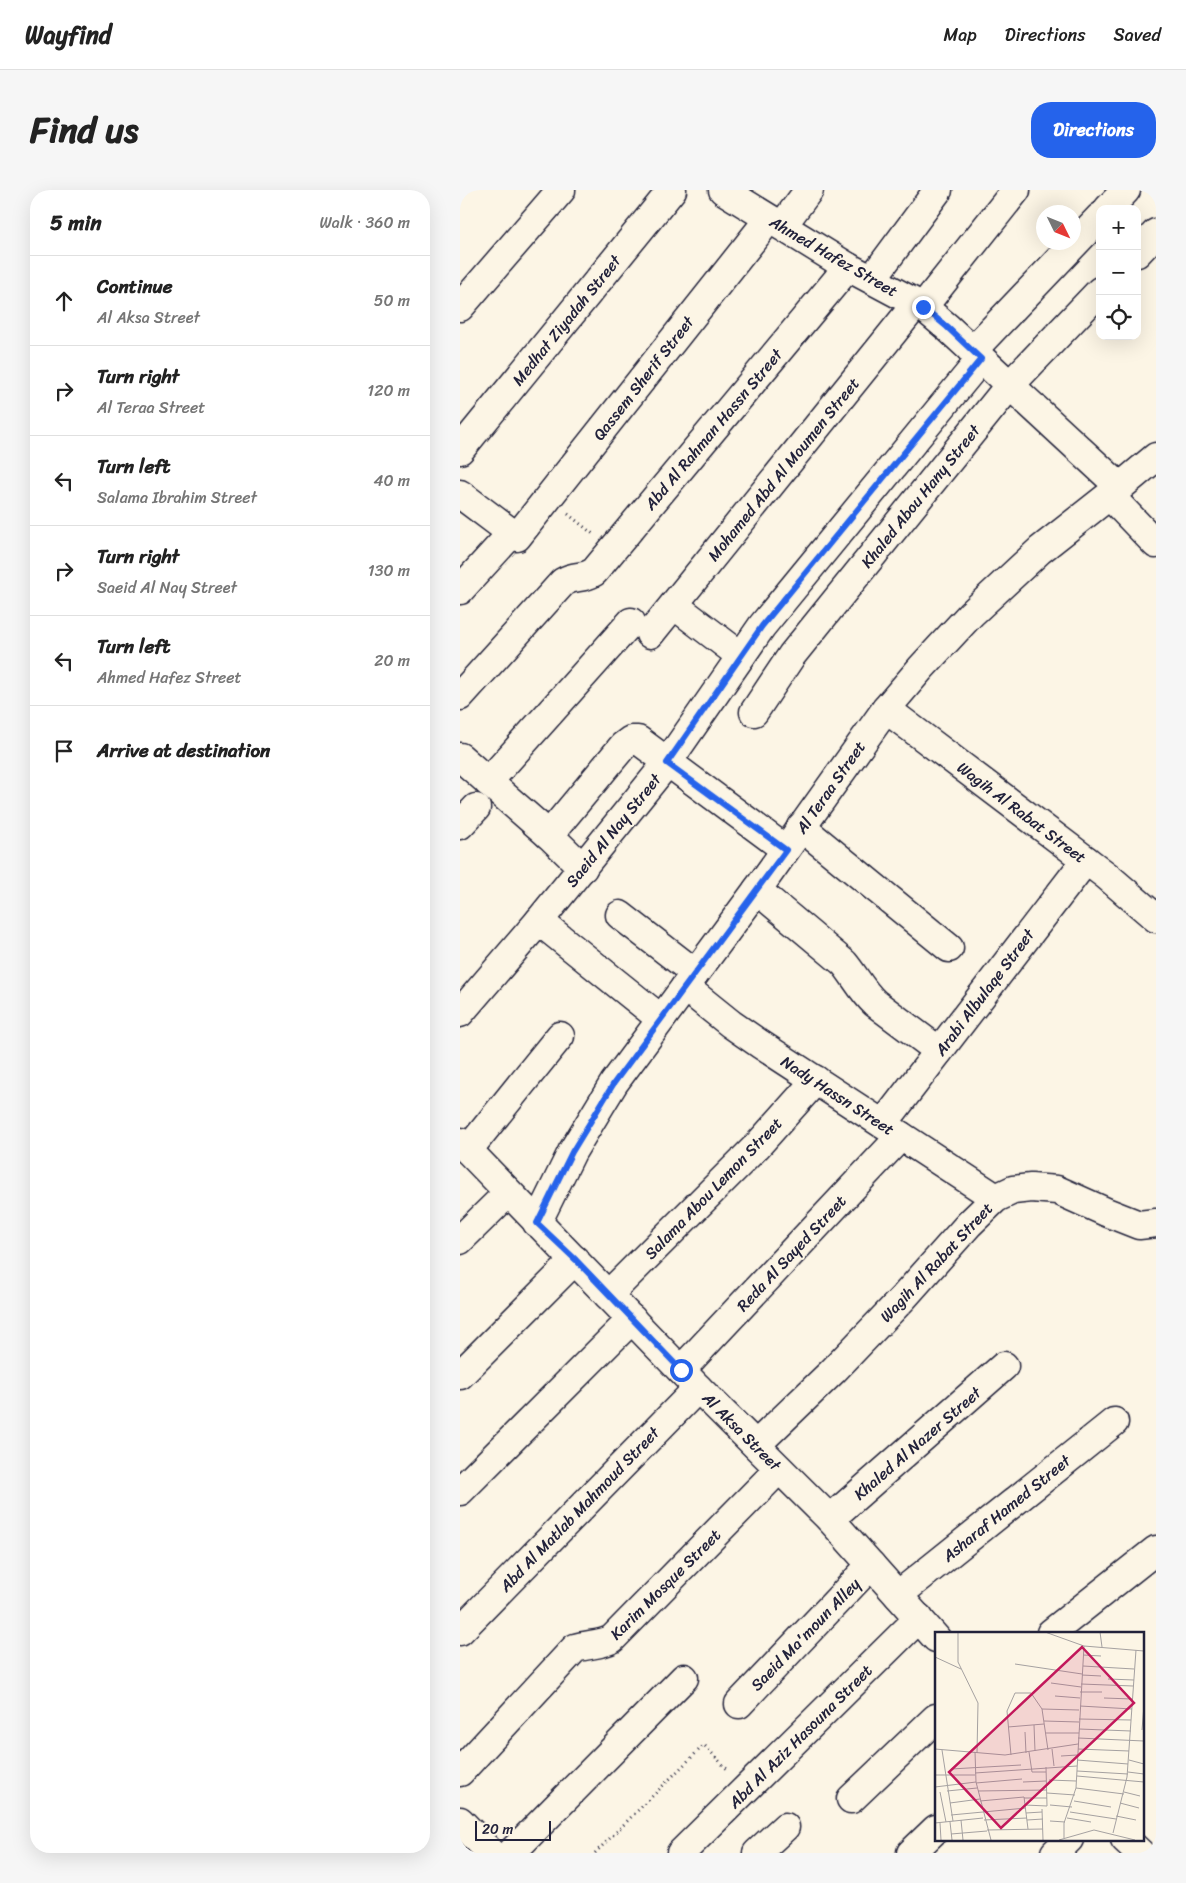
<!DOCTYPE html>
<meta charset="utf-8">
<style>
:root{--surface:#fff;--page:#f6f6f6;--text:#222;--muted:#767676;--line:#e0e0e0;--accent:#2563eb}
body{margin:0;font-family:Sriracha,sans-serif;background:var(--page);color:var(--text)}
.controls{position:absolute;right:15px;top:15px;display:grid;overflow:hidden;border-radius:10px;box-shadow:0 5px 20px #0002}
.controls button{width:45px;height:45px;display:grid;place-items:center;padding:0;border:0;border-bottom:1px solid var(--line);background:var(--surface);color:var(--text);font:25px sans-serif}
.compass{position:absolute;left:576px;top:15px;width:45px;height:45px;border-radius:50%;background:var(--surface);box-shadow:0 5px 20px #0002;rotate:133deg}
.scale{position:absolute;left:15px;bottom:12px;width:76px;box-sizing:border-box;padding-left:5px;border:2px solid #22223b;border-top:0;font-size:14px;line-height:18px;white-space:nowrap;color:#22223b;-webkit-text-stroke:4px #fcf5e5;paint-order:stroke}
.stop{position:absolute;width:15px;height:15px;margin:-11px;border:4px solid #2563eb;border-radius:50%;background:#fff}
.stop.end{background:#2563eb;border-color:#fff;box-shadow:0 1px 5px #0008}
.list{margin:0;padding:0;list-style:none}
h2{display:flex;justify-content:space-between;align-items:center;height:65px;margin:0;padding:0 20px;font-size:21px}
h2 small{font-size:16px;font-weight:400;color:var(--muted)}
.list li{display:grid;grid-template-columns:32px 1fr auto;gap:15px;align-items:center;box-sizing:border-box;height:90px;padding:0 20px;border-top:1px solid var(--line)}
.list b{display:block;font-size:19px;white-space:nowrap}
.list p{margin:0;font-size:16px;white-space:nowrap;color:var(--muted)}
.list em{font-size:16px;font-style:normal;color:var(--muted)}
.icon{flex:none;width:28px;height:28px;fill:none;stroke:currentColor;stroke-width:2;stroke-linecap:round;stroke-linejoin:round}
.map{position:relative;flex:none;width:696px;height:1663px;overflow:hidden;border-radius:20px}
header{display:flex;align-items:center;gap:30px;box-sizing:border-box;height:70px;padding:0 25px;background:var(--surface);border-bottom:1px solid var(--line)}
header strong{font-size:24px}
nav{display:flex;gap:28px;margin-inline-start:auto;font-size:18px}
.intro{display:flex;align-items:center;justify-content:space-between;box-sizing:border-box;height:120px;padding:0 30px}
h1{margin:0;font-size:35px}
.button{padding:12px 22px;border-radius:20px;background:var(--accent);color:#fff;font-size:18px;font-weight:700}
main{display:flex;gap:30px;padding:0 30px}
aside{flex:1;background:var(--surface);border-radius:20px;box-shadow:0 5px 20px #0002}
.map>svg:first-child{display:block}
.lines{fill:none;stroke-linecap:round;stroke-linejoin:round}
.minor-casing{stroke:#22223b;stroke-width:31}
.path{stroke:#22223b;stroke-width:3;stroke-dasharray:1 4;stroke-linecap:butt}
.minor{stroke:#fcf5e5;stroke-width:28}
.route{stroke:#2563eb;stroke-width:6}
.labels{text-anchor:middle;stroke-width:4;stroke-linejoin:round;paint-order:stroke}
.street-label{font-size:16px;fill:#22223b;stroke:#fcf5e5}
.inset-road{fill:none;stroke:#a5a1a1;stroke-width:1}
.view{fill:#c2185b;fill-opacity:0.15;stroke:#c2185b;stroke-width:2.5}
.inset-edge{fill:none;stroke:#22223b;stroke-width:2.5}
</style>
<header>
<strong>Wayfind</strong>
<nav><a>Map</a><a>Directions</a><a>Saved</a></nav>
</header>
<div class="intro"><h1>Find us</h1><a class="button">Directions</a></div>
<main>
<aside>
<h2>5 min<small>Walk · 360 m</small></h2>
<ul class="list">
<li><svg class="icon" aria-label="ahead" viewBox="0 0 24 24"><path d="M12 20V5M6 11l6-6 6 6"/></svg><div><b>Continue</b><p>Al Aksa Street</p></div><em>50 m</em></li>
<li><svg class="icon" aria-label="right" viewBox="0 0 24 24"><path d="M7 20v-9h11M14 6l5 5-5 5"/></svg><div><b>Turn right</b><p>Al Teraa Street</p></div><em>120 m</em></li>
<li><svg class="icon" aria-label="left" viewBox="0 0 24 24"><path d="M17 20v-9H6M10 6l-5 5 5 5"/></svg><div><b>Turn left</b><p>Salama Ibrahim Street</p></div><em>40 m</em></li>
<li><svg class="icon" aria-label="right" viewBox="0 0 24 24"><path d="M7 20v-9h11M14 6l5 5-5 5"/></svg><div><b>Turn right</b><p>Saeid Al Nay Street</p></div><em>130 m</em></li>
<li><svg class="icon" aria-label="left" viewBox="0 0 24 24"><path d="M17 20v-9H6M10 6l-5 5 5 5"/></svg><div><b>Turn left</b><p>Ahmed Hafez Street</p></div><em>20 m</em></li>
<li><svg class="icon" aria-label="arrive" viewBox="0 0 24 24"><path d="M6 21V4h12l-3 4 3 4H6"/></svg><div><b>Arrive at destination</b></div></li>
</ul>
</aside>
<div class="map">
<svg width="696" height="1663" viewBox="0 0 696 1663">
<rect width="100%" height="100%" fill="#fcf5e5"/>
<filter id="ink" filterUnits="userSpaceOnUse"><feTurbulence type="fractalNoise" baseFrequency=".02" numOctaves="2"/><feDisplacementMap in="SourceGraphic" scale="10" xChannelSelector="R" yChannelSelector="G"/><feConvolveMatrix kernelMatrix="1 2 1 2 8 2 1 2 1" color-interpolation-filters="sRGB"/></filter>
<g filter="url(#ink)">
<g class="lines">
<defs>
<g id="minor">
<path d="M 263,0 L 388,77 L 463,117 L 487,137 L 660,297"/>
<path d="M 648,19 L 666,0"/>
<path d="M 322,36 L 349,0"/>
<path d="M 677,63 L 696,43"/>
<path d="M 412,89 L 478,0"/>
<path d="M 0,117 L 101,0"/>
<path d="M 463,117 L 556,0"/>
<path d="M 512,161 L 640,27"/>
<path d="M 0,260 L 212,0"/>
<path d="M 0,304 L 57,347 L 309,29"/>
<path d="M 650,306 L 696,354"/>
<path d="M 0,400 L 52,343"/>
<path d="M 214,415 L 281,466"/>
<path d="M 190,444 L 456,114"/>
<path d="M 0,506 L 103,392 C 116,384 121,390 134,382 L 388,77"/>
<path d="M 426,519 L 647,686 L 696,728"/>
<path d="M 294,522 L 332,465 L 549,196 L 640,101"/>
<path d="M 0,567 L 89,645 L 123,678"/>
<path d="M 28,592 L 171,432"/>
<path d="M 0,635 L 16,618"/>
<path d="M 341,637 L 489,758"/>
<path d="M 89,645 L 163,556 L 171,550 L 178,550 L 325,659"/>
<path d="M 297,700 L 384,773 C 395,786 402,801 415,813 L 479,861"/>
<path d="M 160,725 L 235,783"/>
<path d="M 79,731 L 201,829"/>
<path d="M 225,797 L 271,834 L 300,854 L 536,1008"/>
<path d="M 0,823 L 79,731 L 207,573 L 302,436 L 521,169"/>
<path d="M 423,934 L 626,670"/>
<path d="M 0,952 L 238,1198 L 370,1329 L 476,1448"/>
<path d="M 8,960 L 100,846"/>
<path d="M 77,1033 L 112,962 L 154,893 L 297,700 L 426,519 L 461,478 L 511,424 L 580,360 L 660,297 L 696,267"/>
<path d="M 0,1050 L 48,1003"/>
<path d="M 148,1105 L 298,955 L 356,890"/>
<path d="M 221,1180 L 441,946"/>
<path d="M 0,1185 L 115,1070"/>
<path d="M 296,1255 L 373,1181 L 444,1107 L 509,1034 L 536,1008 L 553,1000 L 571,998 L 597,1000 L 646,1022 L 679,1035 L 696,1033"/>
<path d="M 0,1301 L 172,1129"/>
<path d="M 370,1329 L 544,1176"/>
<path d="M 438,1405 L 654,1232"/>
<path d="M 0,1441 L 238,1198"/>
<path d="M 591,1443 L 696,1360"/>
<path d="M 279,1514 L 411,1375"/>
<path d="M 0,1582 L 115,1458 C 128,1454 141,1455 152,1449 L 319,1279"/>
<path d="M 391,1609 L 476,1528"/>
<path d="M 0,1631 L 31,1663"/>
<path d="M 665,1649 L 680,1663"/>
<path d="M 51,1663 L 224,1488"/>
<path d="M 221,1663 L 459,1428"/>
<path d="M 297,1663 L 325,1637"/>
<path d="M 451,1663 L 476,1639"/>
<path d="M 595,1663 L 609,1649"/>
</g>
</defs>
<use href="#minor" class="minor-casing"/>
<g class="path">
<path d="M 108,324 L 133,344"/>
<path d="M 135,1663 L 244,1555 L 268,1580"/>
</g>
<use href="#minor" class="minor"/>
</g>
</g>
<g class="lines" filter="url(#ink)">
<path class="route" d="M 221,1180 L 116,1070 L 77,1033 L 112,962 L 154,893 L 326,660 L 207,573 L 302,436 L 521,169 L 487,137 L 463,117"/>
</g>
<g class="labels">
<g class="street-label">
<text transform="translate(374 66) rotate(30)" y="6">Ahmed Hafez Street</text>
<text transform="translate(106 130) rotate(-51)" y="6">Medhat Ziyadah Street</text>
<text transform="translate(183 188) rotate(-52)" y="6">Qassem Sherif Street</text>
<text transform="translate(253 239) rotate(-50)" y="6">Abd Al Rahman Hassn Street</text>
<text transform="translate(323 279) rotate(-51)" y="6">Mohamed Abd Al Moumen Street</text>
<text transform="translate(460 306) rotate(-51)" y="6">Khaled Abou Hany Street</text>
<text transform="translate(370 597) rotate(-55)" y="6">Al Teraa Street</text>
<text transform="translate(562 622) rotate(37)" y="6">Wagih Al Rabat Street</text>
<text transform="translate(153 640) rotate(-51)" y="6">Saeid Al Nay Street</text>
<text transform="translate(524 802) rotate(-53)" y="6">Arabi Albulaqe Street</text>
<text transform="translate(378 905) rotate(33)" y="6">Nady Hassn Street</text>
<text transform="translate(253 998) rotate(-46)" y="6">Salama Abou Lemon Street</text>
<text transform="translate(331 1063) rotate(-47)" y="6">Reda Al Sayed Street</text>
<text transform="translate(476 1072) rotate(-47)" y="6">Wagih Al Rabat Street</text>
<text transform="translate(282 1241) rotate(45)" y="6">Al Aksa Street</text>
<text transform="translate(457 1253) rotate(-41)" y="6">Khaled Al Nazer Street</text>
<text transform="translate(546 1318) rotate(-39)" y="6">Asharaf Hamed Street</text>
<text transform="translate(119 1319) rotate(-46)" y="6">Abd Al Matlab Mahmoud Street</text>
<text transform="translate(205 1394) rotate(-45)" y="6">Karim Mosque Street</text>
<text transform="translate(345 1444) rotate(-46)" y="6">Saeid Ma'moun Alley</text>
<text transform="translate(340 1546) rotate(-45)" y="6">Abd Al Aziz Hasouna Street</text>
</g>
</g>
<g transform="translate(475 1442)">
<rect width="209" height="209" fill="#fcf5e5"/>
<path class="inset-road" d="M 23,0 L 23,30 L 43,71 L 42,121M 110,0 L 149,14 L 209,19M 165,0 L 167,15M 148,23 L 166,24M 0,25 L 26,37M 80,32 L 147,42M 148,34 L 199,37M 147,43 L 166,44M 173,47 L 199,48M 116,51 L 146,55M 146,52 L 198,54M 145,60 L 167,60M 120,64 L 145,66M 169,66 L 197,67M 145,74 L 197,77M 107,77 L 113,118M 144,87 L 196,88M 109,89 L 144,90M 99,93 L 100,119M 73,95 L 109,92M 144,97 L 196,99M 207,98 L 209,73M 90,100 L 91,121M 111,101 L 144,101M 143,106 L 209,109M 0,117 L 70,123 L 143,112M 117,117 L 119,134M 143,117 L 194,119M 7,118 L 18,189M 40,120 L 41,150 L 56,208M 94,120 L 97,140 L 111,140M 76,123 L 72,79 L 80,61 L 96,61 L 107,77 L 144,78M 126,124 L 142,123M 142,128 L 193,132M 194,128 L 209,132M 16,137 L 86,133M 142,139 L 193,142M 193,140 L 209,142M 40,141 L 142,134M 0,143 L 40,143M 142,144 L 209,150M 114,148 L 141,149M 88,150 L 111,149M 41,151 L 87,147M 0,155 L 41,150M 141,156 L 189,162M 12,159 L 42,156M 43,159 L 112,158M 5,160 L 11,190M 189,160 L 205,164M 112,161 L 140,163M 89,166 L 112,166M 45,169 L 89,165 L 93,197M 139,169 L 176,175M 15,171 L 45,167M 185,171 L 204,176M 90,173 L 112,174 L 111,135M 115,173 L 137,175M 107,177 L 108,208M 135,180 L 181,187M 91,181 L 107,180M 16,183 L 91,176M 181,184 L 201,188M 132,186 L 156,190M 26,188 L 28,208M 49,188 L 92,186M 92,188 L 108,187M 115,189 L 130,190M 15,190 L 17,208M 0,191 L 48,186M 5,191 L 6,208M 52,198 L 108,197M 178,201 L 192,145 L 201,18M 16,202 L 52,199M 129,206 L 129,191 L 141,156 L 149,14M 124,208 L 159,198 L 200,208"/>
<path class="view" d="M 147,15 L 199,71 L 66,196 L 14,140 Z"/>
<rect width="209" height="209" class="inset-edge"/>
</g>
</svg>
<div class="controls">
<button>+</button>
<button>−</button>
<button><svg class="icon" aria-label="locate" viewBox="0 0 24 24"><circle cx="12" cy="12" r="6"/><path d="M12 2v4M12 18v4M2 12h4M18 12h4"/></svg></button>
</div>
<svg class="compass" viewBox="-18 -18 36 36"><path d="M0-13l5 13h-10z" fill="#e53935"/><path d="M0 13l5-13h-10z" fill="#767676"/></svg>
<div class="scale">20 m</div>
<div class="stop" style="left:221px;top:1180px"></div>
<div class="stop end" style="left:463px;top:117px"></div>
</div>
</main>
